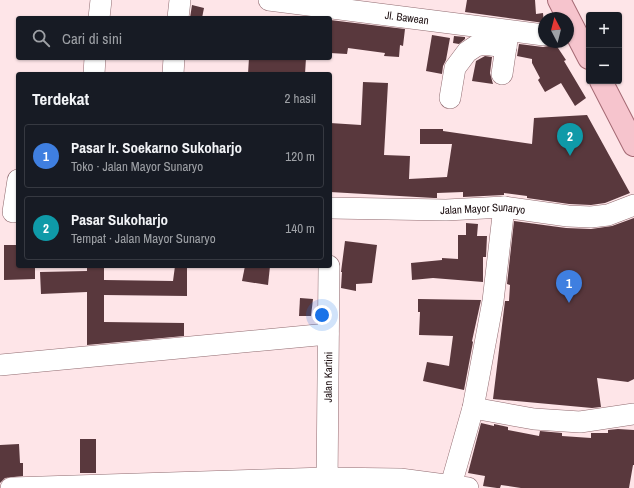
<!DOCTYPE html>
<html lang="id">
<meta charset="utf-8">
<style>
:root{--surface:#171b24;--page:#20242c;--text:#f1f3f6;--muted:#9ea1a6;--line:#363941;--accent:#0f766e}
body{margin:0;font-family:"Archivo Narrow",sans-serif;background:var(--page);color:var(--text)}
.controls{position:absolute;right:12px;top:12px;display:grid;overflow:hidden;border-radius:4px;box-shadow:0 1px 3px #0004}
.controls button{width:36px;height:36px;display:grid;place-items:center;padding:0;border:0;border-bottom:1px solid var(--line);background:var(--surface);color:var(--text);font:20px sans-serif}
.compass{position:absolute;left:538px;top:12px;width:36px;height:36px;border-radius:50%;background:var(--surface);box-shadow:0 1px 3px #0004;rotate:353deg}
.you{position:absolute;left:322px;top:315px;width:14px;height:14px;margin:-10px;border:3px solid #fff;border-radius:50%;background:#1a73e8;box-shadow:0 0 0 6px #1a73e833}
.badge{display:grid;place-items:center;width:26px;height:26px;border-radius:50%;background:var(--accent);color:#fff;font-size:13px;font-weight:700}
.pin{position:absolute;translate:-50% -33px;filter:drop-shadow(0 1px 2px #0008)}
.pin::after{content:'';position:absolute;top:21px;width:14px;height:12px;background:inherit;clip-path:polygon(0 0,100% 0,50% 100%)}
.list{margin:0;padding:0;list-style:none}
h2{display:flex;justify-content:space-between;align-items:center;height:52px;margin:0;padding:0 16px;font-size:17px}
h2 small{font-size:13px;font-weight:400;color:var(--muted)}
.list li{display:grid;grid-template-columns:26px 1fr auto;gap:12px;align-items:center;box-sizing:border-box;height:64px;margin:0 8px 8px;padding:0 8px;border:1px solid var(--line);border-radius:4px}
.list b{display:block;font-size:15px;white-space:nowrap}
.list p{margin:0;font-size:13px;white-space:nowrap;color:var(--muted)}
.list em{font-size:13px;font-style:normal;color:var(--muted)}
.icon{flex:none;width:22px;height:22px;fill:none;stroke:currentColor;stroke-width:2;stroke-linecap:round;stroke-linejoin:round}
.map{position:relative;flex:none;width:634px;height:488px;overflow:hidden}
.search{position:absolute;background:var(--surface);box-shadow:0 1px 3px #0004;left:16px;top:16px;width:316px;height:44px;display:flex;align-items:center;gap:10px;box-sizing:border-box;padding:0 14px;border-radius:4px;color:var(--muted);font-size:15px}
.panel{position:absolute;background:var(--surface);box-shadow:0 1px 3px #0004;left:16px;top:72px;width:316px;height:196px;border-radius:4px}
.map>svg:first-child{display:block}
.building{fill:#59383d}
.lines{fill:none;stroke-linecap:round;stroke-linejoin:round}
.minor-casing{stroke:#906b70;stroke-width:22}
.major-casing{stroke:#a56a74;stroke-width:24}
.minor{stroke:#fff;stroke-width:21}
.major{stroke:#f6c4cd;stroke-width:22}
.labels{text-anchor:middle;stroke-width:4;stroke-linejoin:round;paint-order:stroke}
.street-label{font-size:11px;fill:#1a0c0e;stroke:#fff}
</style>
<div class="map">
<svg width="634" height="488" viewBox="0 0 634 488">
<rect width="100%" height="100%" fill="#fee5e8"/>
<g class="building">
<path d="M 467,0 L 535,0 L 536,14 L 543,13 L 544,23 L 465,12 Z"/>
<path d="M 192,5 L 204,8 L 202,18 L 190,18 Z"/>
<path d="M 330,20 L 405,29 L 403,46 L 400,45 L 399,57 L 384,56 L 385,53 L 348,48 L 347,54 L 330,53 Z"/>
<path d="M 432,35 L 450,38 L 446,60 L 443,66 L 442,74 L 426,71 Z"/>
<path d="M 454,36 L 465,37 L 465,39 L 459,44 L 453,43 Z"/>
<path d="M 554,42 L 566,60 L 564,61 L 586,98 L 575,106 L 561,83 L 545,92 L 538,80 L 540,78 L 532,63 L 532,59 L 517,56 L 519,44 L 543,47 L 549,46 Z"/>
<path d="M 485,56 L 492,57 L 490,73 L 493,84 L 472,81 L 476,61 Z"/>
<path d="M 249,58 L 306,58 L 305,74 L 271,72 L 271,74 L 248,74 Z"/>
<path d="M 363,82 L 388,83 L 384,155 L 410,156 L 409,179 L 447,177 L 452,144 L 420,144 L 420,129 L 443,129 L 443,131 L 532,144 L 534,118 L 587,115 L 630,193 L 605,203 L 591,205 L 569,204 L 527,198 L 527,196 L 504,193 L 504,195 L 463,197 L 463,192 L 437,193 L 437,198 L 434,198 L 330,192 L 330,123 L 361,125 Z"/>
<path d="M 634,218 L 634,379 L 628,382 L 597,378 L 601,407 L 592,408 L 493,399 L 505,301 L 509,301 L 510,285 L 507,284 L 514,221 L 566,228 L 591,229 L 612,226 Z"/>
<path d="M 466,223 L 478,224 L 477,236 L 487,236 L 486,257 L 483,257 L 483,282 L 433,278 L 412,280 L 411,263 L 442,260 L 442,258 L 458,259 L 458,235 L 466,235 Z"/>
<path d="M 345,241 L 377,245 L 372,283 L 356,284 L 356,291 L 341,288 L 342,272 L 341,272 Z"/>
<path d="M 4,245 L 18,245 L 18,266 L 35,266 L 35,279 L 4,280 Z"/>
<path d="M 87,266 L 104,266 L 104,280 L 173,281 L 175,266 L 187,266 L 187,296 L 104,295 L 104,322 L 184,323 L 184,336 L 87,345 L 87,292 L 41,294 L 40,272 L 87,271 Z"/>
<path d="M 245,266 L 270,266 L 268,285 L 242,281 Z"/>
<path d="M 300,298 L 313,299 L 311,316 L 299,316 Z"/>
<path d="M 418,299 L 481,300 L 472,341 L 473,342 L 464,390 L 423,381 L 427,362 L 449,366 L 453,336 L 419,335 L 420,312 L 418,312 Z"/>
<path d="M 481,423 L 494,426 L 494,424 L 508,427 L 508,430 L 539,436 L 540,431 L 562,433 L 562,436 L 591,438 L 591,433 L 608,433 L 608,430 L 618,429 L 634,430 L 634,465 L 633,465 L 629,488 L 521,488 L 501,485 L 500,488 L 497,488 L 483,486 L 485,476 L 468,473 Z"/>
<rect x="80" y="439" width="16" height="34"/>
<path d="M 19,444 L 20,463 L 23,463 L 23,476 L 5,478 L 0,483 L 0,445 Z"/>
</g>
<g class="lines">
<defs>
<g id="minor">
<path id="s1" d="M 269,0 L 544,35"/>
<path d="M 99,18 L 101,0"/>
<path d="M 178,18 L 180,0"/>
<path d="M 94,74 L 95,58"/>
<path d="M 173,74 L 174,58"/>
<path d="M 502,74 L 508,33"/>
<path d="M 450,98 L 455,68 L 467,52 L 476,46 L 484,44 L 506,47"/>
<path id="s2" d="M 330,208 L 446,210 L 504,207 L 568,216 L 591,217 L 608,215 L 634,205"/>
<path d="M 13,212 L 18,180"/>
<path d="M 0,365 L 328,334"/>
<path d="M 473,408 L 534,419 L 580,422 L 634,414"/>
<path d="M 451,485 L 473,408 L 493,301 L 504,207"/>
<path d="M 11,488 L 326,478 L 400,479 L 468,488"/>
<path id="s3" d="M 327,488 L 329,266"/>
</g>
<g id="major">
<path d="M 559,0 L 589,58"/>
<path d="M 601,81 L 634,145"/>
</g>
</defs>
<use href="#minor" class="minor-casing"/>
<use href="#major" class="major-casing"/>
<use href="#minor" class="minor"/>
<use href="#major" class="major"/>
</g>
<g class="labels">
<g class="street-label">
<text dy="4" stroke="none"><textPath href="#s1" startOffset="139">Jl. Bawean</textPath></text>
<text dy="4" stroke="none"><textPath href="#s2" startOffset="153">Jalan Mayor Sunaryo</textPath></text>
<text dy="4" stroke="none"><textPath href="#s3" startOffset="111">Jalan Kartini</textPath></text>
</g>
</g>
</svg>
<div class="controls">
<button>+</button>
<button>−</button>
</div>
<svg class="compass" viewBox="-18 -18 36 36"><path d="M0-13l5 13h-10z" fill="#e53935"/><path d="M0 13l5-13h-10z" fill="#9ea1a6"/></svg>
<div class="you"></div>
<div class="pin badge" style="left:569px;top:303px;background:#3f7fe0">1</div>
<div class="pin badge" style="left:570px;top:156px;background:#0f9aa8">2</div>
<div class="search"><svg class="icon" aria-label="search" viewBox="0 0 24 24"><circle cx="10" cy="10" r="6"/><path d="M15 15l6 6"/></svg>Cari di sini</div>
<section class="panel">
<h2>Terdekat<small>2 hasil</small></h2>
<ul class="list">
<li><span class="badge" style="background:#3f7fe0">1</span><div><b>Pasar Ir. Soekarno Sukoharjo</b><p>Toko · Jalan Mayor Sunaryo</p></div><em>120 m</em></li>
<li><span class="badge" style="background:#0f9aa8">2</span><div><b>Pasar Sukoharjo</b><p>Tempat · Jalan Mayor Sunaryo</p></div><em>140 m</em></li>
</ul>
</section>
</div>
